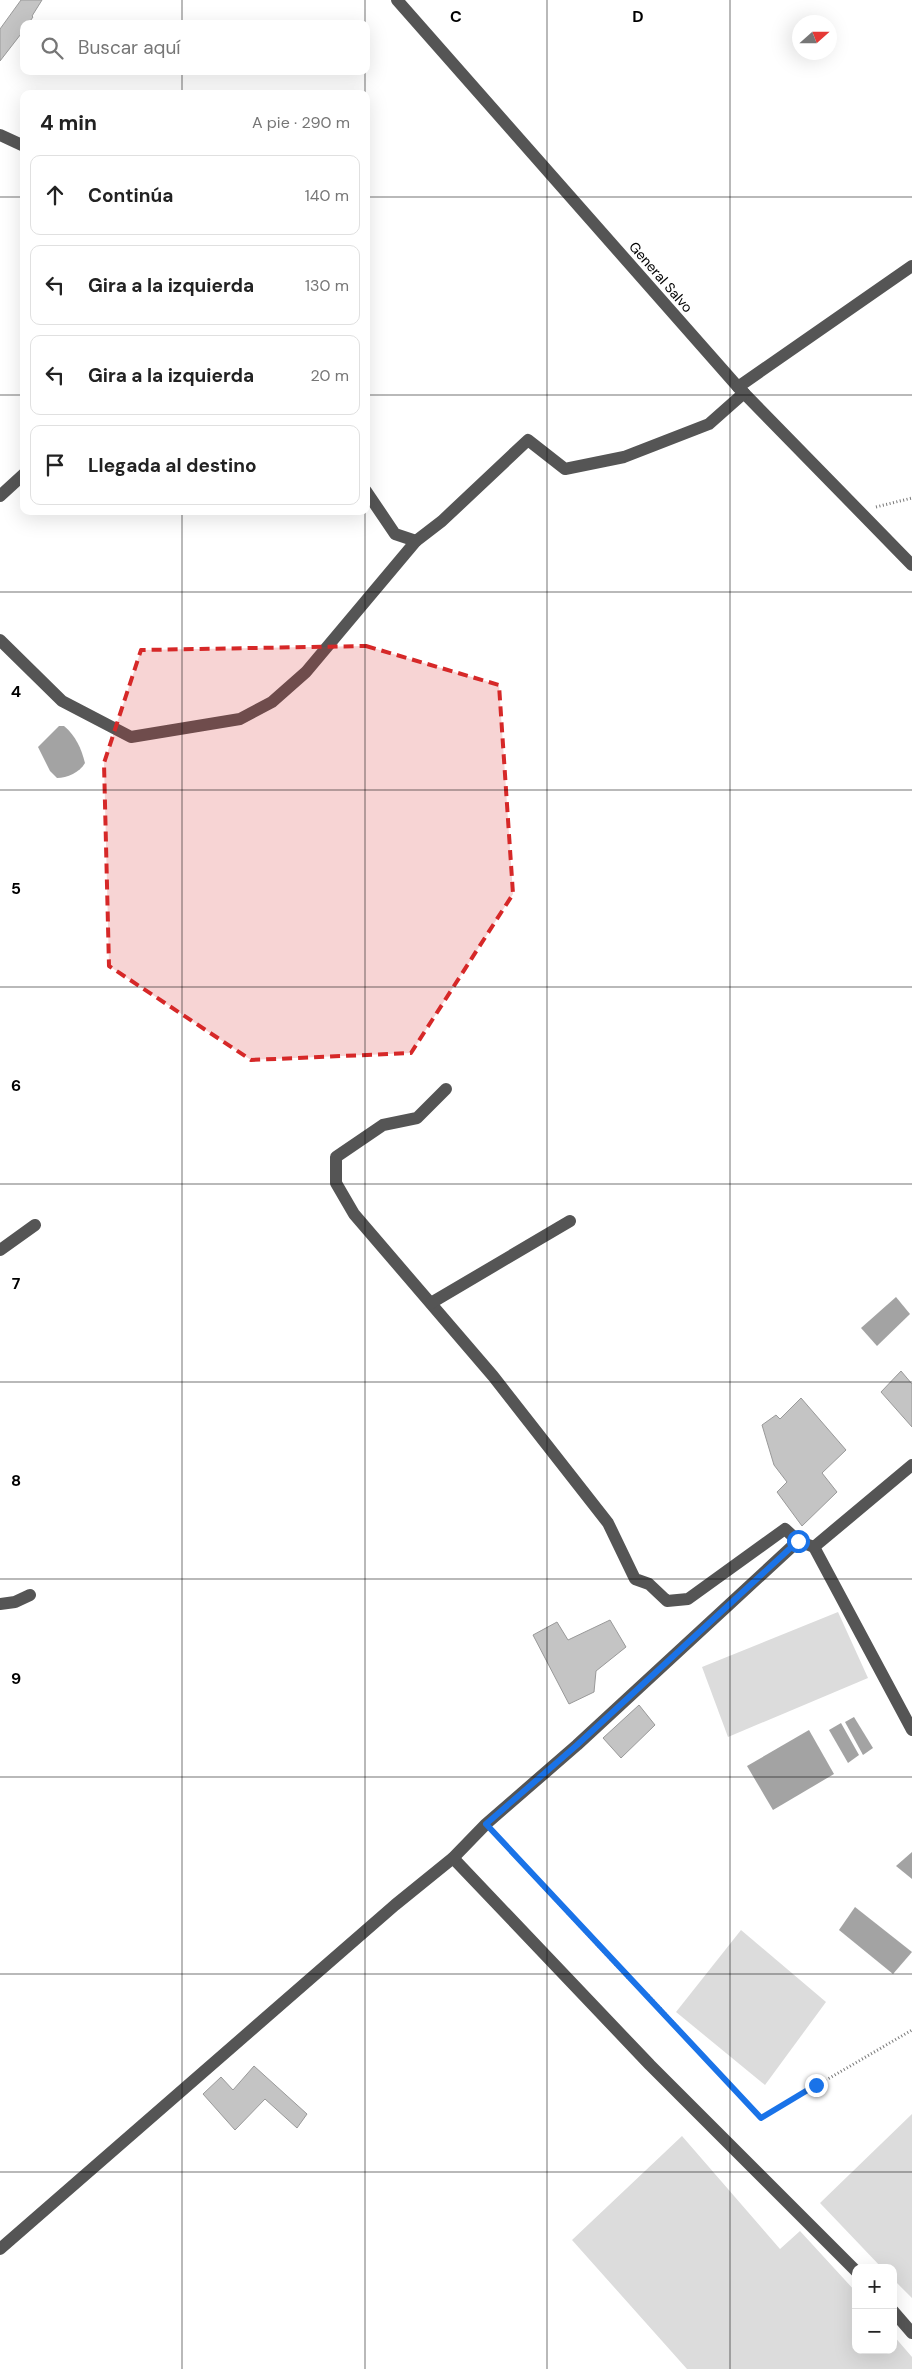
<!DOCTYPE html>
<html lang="es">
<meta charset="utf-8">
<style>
:root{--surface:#fff;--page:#f6f6f6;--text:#222;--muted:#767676;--line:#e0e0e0}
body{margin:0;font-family:"DM Sans",sans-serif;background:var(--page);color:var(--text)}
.controls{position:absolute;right:15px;bottom:15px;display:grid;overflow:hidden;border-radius:10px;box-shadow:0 5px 20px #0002}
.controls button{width:45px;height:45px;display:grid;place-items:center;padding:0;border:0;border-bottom:1px solid var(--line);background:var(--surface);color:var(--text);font:25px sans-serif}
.compass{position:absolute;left:792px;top:15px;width:45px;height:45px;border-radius:50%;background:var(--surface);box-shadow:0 5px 20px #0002;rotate:69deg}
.stop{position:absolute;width:15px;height:15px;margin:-11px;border:4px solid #1a73e8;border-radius:50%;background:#fff}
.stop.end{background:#1a73e8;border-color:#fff;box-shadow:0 1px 5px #0008}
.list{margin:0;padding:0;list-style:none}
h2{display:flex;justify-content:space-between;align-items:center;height:65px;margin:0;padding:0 20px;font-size:21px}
h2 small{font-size:16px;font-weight:400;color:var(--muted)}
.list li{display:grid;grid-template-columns:32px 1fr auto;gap:15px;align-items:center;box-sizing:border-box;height:80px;margin:0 10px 10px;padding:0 10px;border:1px solid var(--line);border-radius:10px}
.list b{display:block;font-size:19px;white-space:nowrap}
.list em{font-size:16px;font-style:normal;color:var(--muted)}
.icon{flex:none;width:28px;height:28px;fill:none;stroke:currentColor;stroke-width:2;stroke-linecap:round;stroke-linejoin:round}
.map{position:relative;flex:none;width:912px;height:2369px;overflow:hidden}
.search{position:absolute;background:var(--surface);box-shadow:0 5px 20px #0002;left:20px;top:20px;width:350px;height:55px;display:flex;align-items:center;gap:12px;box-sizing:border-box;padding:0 18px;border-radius:10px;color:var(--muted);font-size:19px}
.panel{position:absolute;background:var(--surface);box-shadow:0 5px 20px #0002;left:20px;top:90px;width:350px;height:425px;border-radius:10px}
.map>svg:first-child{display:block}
.green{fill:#dcdcdc}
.water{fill:#a3a3a3}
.building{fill:#c4c4c4;stroke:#999}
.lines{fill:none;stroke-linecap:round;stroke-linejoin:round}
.path{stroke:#777;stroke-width:3;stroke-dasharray:1 2.5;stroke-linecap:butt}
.minor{stroke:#555;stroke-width:12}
.route{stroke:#1a73e8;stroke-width:6}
.marked{fill:#d62828;fill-opacity:0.2;stroke:#d62828;stroke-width:4;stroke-dasharray:10 6;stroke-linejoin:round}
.grid{fill:none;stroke:#000;stroke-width:1;stroke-opacity:0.55}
.labels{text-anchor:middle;stroke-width:5;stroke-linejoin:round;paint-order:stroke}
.street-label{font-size:14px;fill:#000;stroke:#fff}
.grid-label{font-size:16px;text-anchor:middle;font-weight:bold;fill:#000;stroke:#fff;stroke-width:5;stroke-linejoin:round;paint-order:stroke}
</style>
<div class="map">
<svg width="912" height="2369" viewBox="0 0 912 2369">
<rect width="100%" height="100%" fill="#fff"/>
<g class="green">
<path d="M 838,1612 L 868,1678 L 728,1737 L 702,1667 Z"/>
<path d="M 741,1930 L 826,2002 L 765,2085 L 676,2012 Z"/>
<path d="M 912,2114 L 912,2298 L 893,2279 L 893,2268 L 882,2268 L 820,2203 Z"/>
<path d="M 682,2136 L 780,2249 L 800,2231 L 856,2292 L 856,2350 L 893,2350 L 893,2335 L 912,2357 L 912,2369 L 687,2369 L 572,2240 Z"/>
</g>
<g class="water">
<path d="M 59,726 L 64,726 C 76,736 81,748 85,763 C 80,772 67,778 57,778 L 50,771 L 38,747 Z"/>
<path d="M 896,1297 L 910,1314 L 877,1346 L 861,1328 Z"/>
<path d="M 854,1717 L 873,1748 L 863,1755 L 845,1722 Z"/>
<path d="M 841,1723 L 859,1755 L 848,1763 L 829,1730 Z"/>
<path d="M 809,1730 L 834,1774 L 773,1810 L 747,1766 Z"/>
<path d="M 912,1852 L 912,1879 L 896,1866 Z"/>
<path d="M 855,1907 L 912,1952 L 893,1974 L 839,1930 Z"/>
</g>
<g class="building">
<path d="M 21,0 L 42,0 L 32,16 L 33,17 L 28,24 L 24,24 L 24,30 L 0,61 L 0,29 Z"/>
<path d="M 901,1371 L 912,1384 L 912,1427 L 881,1392 Z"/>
<path d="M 801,1398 L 846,1450 L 822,1473 L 837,1492 L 802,1526 L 777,1492 L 787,1482 L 774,1465 L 762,1425 L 776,1415 L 780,1419 Z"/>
<path d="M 610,1620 L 626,1647 L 596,1671 L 594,1692 L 569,1704 L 533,1635 L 557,1622 L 568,1640 Z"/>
<path d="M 639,1705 L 655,1725 L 621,1758 L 603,1738 Z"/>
<path d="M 254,2066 L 307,2114 L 297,2128 L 265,2099 L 235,2130 L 203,2094 L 221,2077 L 233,2090 Z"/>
</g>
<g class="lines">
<g class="path">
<path d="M 876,507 L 912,498"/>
<path d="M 496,1836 L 629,1979 L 649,1996 L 761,2118 L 912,2030"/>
</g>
<g class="minor">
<path d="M 397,0 L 738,387 L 912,565"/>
<path d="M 0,135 L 24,146"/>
<path d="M 738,387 L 912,266"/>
<path d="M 366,491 L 395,534 L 416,541 L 442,521 L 528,440 L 565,469 L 624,457 L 709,424 L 744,393"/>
<path d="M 0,496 L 24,474"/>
<path d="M 0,640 L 62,701 L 131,737 L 240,719 L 272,702 L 306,672 L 416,541"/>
<path d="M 446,1089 L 417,1118 L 383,1125 L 336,1157 L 336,1183 L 354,1214 L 493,1376 L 608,1523 L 635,1579 L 649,1584 L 667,1601 L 688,1599 L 785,1529 L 798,1541"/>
<path d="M 0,1250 L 35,1225"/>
<path d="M 431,1303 L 570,1221"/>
<path d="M 814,1547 L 912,1730"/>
<path d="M 0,1604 L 15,1602 L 30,1595"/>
<path d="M 453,1858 L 650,2065 L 856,2271"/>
<path d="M 0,2249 L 395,1905 L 453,1858 L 486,1824 L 577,1745 L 798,1541 L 814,1547 L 912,1465"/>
<path d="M 893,2311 L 912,2333"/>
</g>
</g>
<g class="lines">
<path class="route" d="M 798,1541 L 577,1745 L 486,1824 L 761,2118 L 816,2085"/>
</g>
<path class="marked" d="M 366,646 L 499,685 L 513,894 L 411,1053 L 251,1060 L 109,966 L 104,763 L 141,650 Z"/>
<path class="grid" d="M 182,0 L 182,24M 365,0 L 365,24M 547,0 L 547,2369M 730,0 L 730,2369M 182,71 L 182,94M 365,71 L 365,94M 0,197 L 24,197M 366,197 L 912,197M 0,395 L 24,395M 366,395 L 912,395M 182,511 L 182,2369M 365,511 L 365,2369M 0,592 L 912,592M 0,790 L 912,790M 0,987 L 912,987M 0,1184 L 912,1184M 0,1382 L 912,1382M 0,1579 L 912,1579M 0,1777 L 912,1777M 0,1974 L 912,1974M 0,2172 L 912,2172"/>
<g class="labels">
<g class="street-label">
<text transform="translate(661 277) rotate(49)" y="5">General Salvo</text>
</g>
</g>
<g class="grid-label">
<text x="456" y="22">C</text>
<text x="638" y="22">D</text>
<text x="16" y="697">4</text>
<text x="16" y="894">5</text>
<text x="16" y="1091">6</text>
<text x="16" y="1289">7</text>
<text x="16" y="1486">8</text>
<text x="16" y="1684">9</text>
</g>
</svg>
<div class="controls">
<button>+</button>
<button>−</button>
</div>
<svg class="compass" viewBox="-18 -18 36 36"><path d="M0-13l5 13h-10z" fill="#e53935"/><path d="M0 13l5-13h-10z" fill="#767676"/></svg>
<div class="stop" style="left:798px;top:1541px"></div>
<div class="stop end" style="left:816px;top:2085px"></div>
<div class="search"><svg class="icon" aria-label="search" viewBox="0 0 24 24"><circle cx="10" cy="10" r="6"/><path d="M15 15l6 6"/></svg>Buscar aquí</div>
<section class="panel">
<h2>4 min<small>A pie · 290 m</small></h2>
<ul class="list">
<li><svg class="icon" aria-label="ahead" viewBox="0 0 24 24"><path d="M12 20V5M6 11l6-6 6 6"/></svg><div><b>Continúa</b></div><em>140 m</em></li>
<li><svg class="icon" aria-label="left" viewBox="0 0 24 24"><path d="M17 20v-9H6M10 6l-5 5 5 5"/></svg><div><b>Gira a la izquierda</b></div><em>130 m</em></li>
<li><svg class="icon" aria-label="left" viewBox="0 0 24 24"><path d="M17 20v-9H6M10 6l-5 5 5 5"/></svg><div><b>Gira a la izquierda</b></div><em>20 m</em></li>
<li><svg class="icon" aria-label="arrive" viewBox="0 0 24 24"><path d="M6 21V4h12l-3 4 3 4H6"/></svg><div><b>Llegada al destino</b></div></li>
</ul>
</section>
</div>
